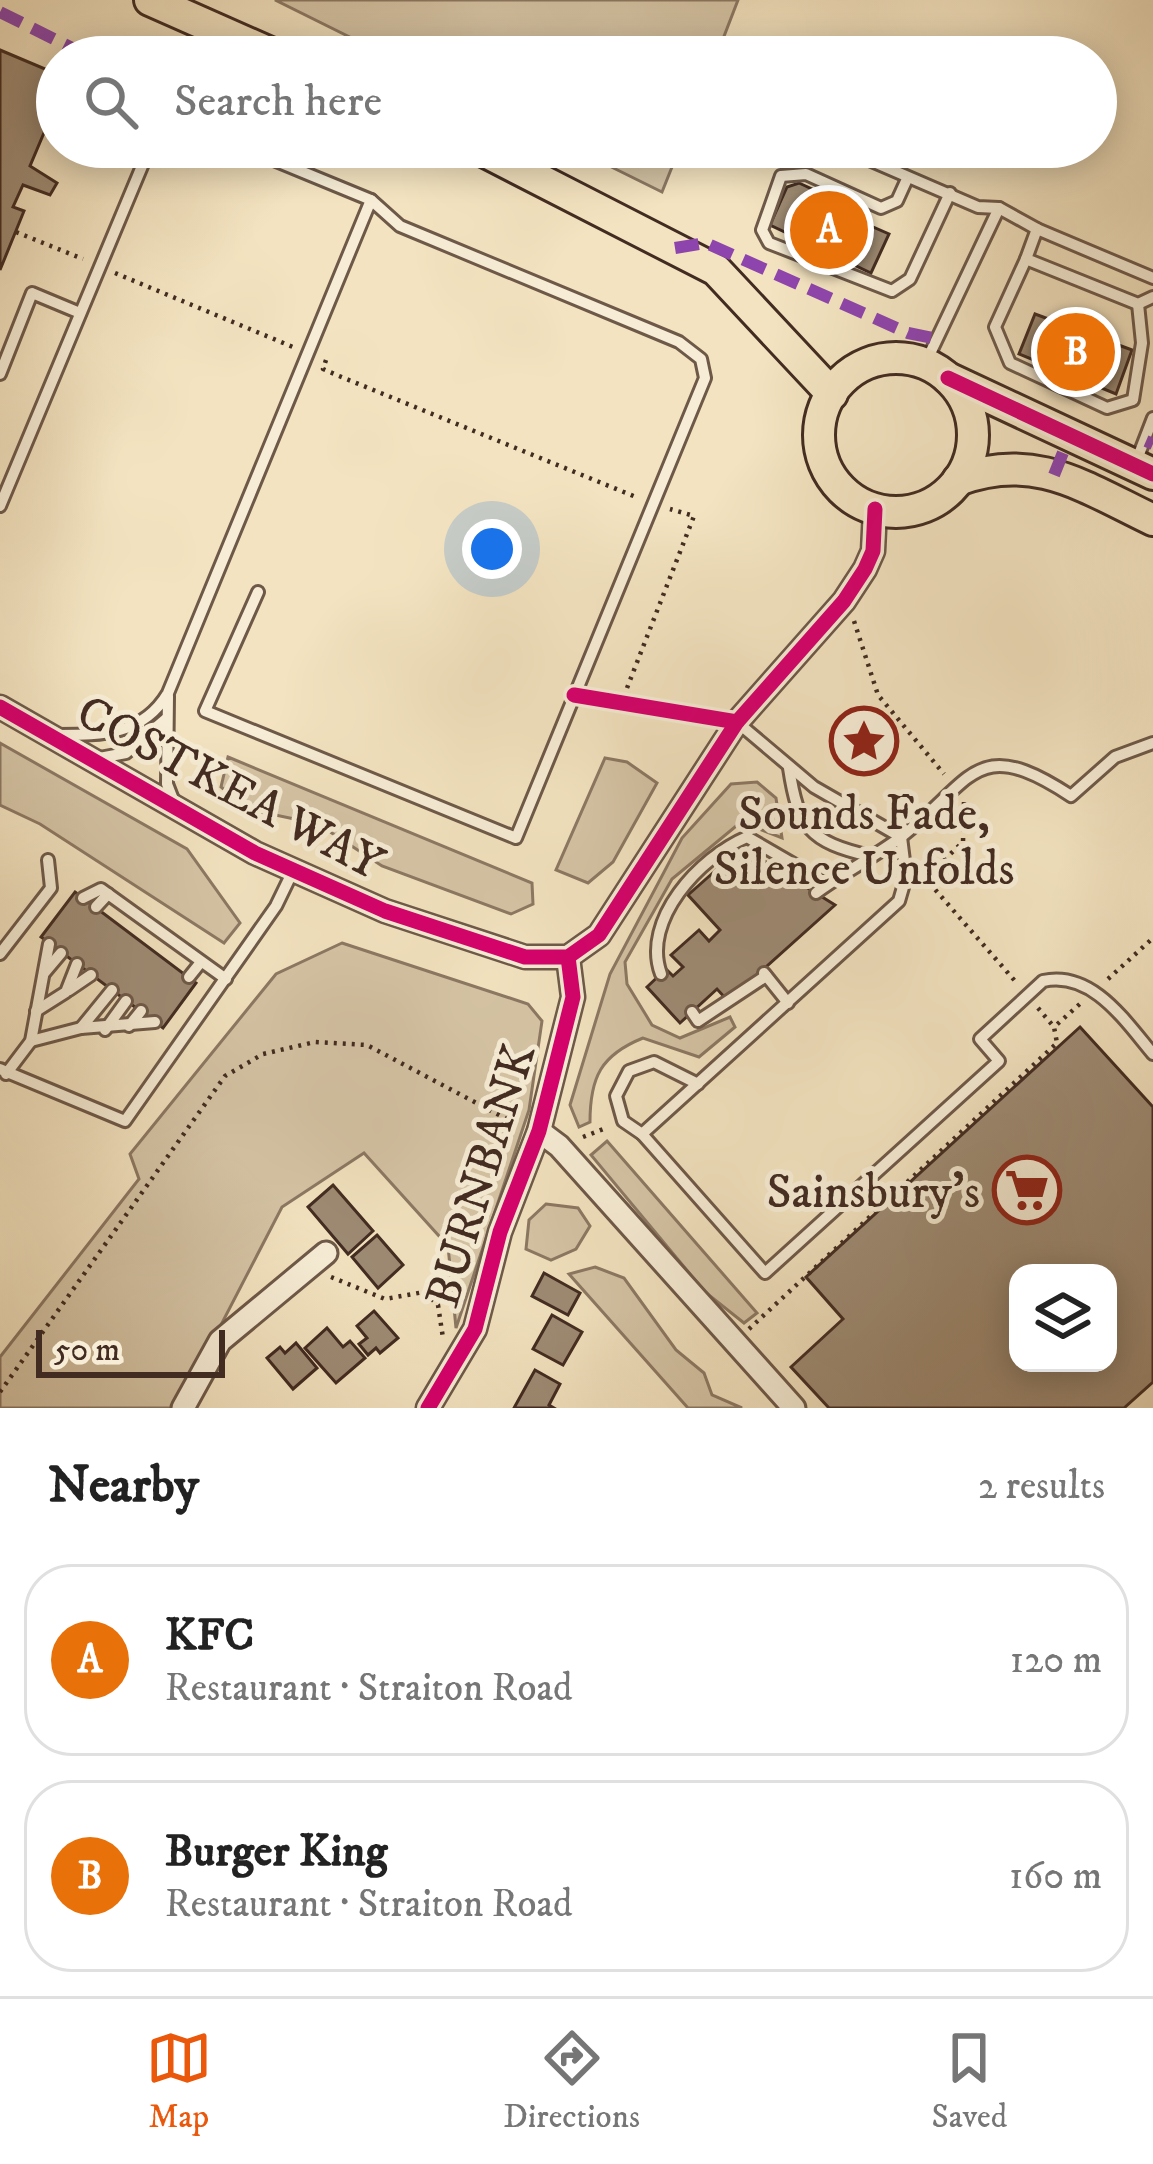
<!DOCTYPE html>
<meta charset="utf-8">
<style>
:root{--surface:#fff;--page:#f2f2f2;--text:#222;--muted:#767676;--line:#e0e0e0;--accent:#ea580c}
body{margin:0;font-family:"IM FELL DW Pica",serif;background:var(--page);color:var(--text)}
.controls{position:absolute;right:36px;bottom:36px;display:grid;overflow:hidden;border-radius:24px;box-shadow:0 6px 30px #0003}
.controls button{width:108px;height:108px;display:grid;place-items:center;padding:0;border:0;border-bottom:3px solid var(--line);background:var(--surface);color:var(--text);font:60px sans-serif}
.scale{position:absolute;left:36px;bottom:30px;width:189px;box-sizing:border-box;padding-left:12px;border:6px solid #422b21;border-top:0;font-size:33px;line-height:42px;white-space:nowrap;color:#422b21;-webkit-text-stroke:9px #f7edd6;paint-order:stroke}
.you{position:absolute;left:492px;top:549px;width:42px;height:42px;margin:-30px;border:9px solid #fff;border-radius:50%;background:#1a73e8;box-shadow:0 0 0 18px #1a73e833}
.badge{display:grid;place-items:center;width:78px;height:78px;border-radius:50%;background:var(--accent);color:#fff;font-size:39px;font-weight:700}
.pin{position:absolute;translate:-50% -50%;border:6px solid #fff;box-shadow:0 3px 12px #0006}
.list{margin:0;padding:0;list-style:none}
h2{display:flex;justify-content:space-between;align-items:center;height:156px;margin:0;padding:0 48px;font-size:51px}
h2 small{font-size:39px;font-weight:400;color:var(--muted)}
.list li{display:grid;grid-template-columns:78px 1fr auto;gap:36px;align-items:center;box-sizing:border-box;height:192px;margin:0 24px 24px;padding:0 24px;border:3px solid var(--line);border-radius:48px}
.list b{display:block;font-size:45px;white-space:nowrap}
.list p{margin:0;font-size:39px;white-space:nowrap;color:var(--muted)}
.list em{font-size:39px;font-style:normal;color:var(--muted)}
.icon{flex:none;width:66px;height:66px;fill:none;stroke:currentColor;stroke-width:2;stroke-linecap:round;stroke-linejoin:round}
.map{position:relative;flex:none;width:1153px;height:1408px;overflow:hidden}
.search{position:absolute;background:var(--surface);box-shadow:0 6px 30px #0003;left:36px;right:36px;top:36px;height:132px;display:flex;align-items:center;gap:30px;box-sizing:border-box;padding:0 42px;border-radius:66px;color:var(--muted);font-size:45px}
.sheet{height:588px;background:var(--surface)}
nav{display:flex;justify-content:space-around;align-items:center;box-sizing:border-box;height:168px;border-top:3px solid var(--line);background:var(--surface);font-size:33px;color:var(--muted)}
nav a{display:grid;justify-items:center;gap:6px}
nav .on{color:var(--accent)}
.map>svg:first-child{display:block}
.green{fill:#d5c4a5;stroke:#8c7863;stroke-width:3}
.building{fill:#9e8b74;stroke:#422b21;stroke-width:3;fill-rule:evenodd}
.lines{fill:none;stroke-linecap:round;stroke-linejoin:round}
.lane-casing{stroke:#6e5949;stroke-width:16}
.street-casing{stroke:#6e5949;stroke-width:27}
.primary-casing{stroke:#422b21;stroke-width:36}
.path{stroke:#422b21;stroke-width:4.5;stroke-dasharray:3 6;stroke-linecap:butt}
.lane{stroke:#f7edd6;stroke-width:10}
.street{stroke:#f7edd6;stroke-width:21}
.primary{stroke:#f3e3c0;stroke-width:30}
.quiet{stroke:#8e44ad;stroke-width:12;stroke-dasharray:24 12;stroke-linecap:butt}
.cycleway-casing{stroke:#f7edd6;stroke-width:22}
.cycleway{stroke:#d6006c;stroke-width:15}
.labels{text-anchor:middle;stroke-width:10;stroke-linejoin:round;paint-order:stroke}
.street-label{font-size:48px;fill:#422b21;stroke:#f7edd6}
.poi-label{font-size:48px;fill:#422b21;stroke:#f7edd6}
</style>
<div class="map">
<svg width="1153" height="1408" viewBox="0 0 1153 1408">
<rect width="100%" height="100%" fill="#f3e3c0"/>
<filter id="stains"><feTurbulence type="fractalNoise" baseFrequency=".00167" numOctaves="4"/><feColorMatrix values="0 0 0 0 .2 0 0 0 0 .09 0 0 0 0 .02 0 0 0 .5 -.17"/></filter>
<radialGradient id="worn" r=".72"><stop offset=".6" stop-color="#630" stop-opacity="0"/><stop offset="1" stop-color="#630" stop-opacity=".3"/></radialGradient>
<g class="green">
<path d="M 275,0 L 738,0 L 716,57 L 390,57 Z"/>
<path d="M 571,147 L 680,147 L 662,192 Z"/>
<path d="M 0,743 L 187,849 L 240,923 L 224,943 L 40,824 L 0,805 Z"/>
<path d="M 228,757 L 532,883 L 533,904 L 511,914 L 382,866 L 318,824 L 247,809 L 221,787 Z"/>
<path d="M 605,758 L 627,762 L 657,783 L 613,862 L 588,883 L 556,870 Z"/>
<path d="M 757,782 L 776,798 L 782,838 L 741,822 L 672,879 L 625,962 L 627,984 L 652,1025 L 680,1038 L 730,1017 L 735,1027 L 699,1057 L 643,1038 C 601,1055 590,1077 590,1122 L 579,1127 L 570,1105 L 610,974 L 682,838 L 731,784 Z"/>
<path d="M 342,943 L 528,1004 L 542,1021 L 529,1110 L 456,1328 L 448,1246 L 364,1153 L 282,1207 L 178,1408 L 0,1408 L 0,1357 L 139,1179 L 130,1154 L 276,974 Z"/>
<path d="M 607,1141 L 757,1313 L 744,1323 L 705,1292 L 591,1155 Z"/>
<path d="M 546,1204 L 578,1208 L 590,1226 L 576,1249 L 551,1260 L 526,1249 L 529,1220 Z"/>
<path d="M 595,1267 L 624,1278 L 676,1350 L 704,1373 L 712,1395 L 742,1408 L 688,1408 L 569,1274 Z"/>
</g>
<g class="building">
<path d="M 0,50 L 57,74 L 57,102 L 30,166 L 57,183 L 50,195 L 23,185 L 13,207 L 24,211 L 0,270 Z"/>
<path d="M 799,183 L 814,190 L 809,199 L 889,234 L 871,273 L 770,225 L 787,187 Z"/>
<path d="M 1035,314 L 1132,350 L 1116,394 L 1019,354 Z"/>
<path d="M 742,847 L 835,905 L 728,1001 L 717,989 L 680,1023 L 647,987 L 666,969 L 673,976 L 683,967 L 671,955 L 699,930 L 709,941 L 720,930 L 688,895 Z"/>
<path d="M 75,892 L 196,983 L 163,1028 L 41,937 Z"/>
<path d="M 1080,1027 L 1153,1107 L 1153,1382 L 1124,1408 L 829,1408 L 791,1367 L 843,1319 L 806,1277 ZM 1018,1273 L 1108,1273 L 1108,1363 L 1018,1363 Z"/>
<path d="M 333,1185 L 373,1231 L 348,1254 L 308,1207 Z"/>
<path d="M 377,1235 L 403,1265 L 378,1288 L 352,1257 Z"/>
<path d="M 544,1273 L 580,1293 L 568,1315 L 532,1296 Z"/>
<path d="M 374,1311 L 398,1338 L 380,1353 L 376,1348 L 368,1355 L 359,1344 L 367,1338 L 357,1326 Z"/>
<path d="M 552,1315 L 582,1332 L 563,1365 L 533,1349 Z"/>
<path d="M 327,1328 L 343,1347 L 350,1341 L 365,1358 L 336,1383 L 305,1348 Z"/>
<path d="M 296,1343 L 317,1368 L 293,1389 L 267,1358 L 280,1347 L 285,1353 Z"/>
<path d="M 535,1370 L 560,1384 L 549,1405 L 554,1408 L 514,1408 Z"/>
</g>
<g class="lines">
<defs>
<g id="lane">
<path d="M 242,147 L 371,200 L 400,226 L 679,342 L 701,359 L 705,378 L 516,838 L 205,711 L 258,592"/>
<path d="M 839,147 L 978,207 L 999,208 L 1037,229"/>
<path d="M 907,179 L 897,201 L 881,208 L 806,174 L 781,176 L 762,230 L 769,243 L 892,291 L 910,279 L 950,193"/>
<path d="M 1026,259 L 995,327 L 1010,363 L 1107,408 L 1133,400 L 1142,343 L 1138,304"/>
<path d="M 1153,278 L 1037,229 L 1026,259 L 1138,304 L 1153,297"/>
<path d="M 925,364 L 999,208"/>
<path d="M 0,374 L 32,293 L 80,313"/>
<path d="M 1136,462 L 1153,418"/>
<path d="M 0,506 L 150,147"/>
<path d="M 574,695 L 737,722 L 814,787 L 901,837"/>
<path d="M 168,696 L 167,784 L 174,802"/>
<path d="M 58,735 C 103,735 143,735 168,693 L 371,200"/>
<path d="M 94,759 L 126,753 L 167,718"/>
<path d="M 789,768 C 798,827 809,842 870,856"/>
<path d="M 901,837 L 906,877 L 899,901 L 642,1134 L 765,1273 L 999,1061 L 980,1039 L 1043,981 C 1092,970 1125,1021 1153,1054"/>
<path d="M 816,893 C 843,873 874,857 901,837 C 974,780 975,733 1071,796 L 1115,757 L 1153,743"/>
<path d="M 83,898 L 101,889 L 226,979"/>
<path d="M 96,907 L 108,894"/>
<path d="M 0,954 L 51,888 L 48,860"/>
<path d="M 45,972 L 61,953"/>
<path d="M 764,973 L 788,1003"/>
<path d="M 661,974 C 641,920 700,857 747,837 L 828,884"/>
<path d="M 189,977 L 201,962"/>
<path d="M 69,990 L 91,975"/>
<path d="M 36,1011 L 66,992 L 77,964"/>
<path d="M 692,1012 L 698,1021 L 766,976"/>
<path d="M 129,1026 L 141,1011"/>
<path d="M 81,1028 L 112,990"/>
<path d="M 105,1030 L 126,1001"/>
<path d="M 31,1041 L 81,1028 L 155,1022"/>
<path d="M 0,1069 L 125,1121 L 276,906 L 292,873"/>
<path d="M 6,1074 L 31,1041 L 49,944"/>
<path d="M 642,1134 L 623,1121 L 616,1096 L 629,1071 L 654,1062 L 698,1084"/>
</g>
<g id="street">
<path d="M 0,707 L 255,853 L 385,911 L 525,957 L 568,957 L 599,935 L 737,722 L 844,601 L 865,569 L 873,551 L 875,509"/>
<path d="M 539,1131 L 559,1146 L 794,1408"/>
<path d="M 183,1408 L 220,1341 L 326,1253"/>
<path d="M 428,1408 L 475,1329 L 500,1232 L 539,1131 L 573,997 L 568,957"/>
</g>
<g id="primary">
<path d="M 150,0 L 279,57"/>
<path d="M 476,147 L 716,270 L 832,394"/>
<circle cx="896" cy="435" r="77"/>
<path d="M 948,378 L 1153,474"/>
<path d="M 958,480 C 1035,451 1084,487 1153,520"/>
</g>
</defs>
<use href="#lane" class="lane-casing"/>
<use href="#street" class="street-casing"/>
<use href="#primary" class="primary-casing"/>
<g class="path">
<path d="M 16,232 L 83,259"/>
<path d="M 115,273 L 293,347"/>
<path d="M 326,360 L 323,369 L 339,376 L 636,497"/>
<path d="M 854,621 L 878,695 L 944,774"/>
<path d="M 627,688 L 694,516 L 670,509"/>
<path d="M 964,802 L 963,842 L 925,878 L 1015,981"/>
<path d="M 1108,979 L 1153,938"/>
<path d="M 1038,1008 L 1054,1027"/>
<path d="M 583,1137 L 606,1128"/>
<path d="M 331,1277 L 385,1299 L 424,1292 L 438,1305 L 443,1338"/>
<path d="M 749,1329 L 1057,1043 L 1054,1027 L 1082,1002"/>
<path d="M 0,1392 L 225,1076 L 263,1054 L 315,1042 L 367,1045 L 516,1124"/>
</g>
<use href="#lane" class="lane"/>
<use href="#street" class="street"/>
<use href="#primary" class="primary"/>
<g class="quiet">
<path d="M 0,12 L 90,57"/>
<path d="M 675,248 L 706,243 L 908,333 L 938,339"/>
<path d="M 1146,441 L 1153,444"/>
<path d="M 1054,475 L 1070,435"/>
</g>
<defs>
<g id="cycleway">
<path d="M 948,378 L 1153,474"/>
<path d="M 574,695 L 737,722"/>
<path d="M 0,707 L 255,853 L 385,911 L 525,957 L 568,957 L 599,935 L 737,722 L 844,601 L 865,569 L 873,551 L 875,509"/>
<path d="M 428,1408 L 475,1329 L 500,1232 L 539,1131 L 573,997 L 568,957"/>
</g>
</defs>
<use href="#cycleway" class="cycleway-casing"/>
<use href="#cycleway" class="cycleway"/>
</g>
<defs>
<symbol id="sight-ring" viewBox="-11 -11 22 22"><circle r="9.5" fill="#f7edd6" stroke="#8f2418" stroke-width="1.5"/><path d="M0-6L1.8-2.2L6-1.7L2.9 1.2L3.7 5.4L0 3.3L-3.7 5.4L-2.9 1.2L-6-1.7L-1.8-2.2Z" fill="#8f2418"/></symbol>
<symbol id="supermarket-ring" viewBox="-11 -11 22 22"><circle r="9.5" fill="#f7edd6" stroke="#8f2418" stroke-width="1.5"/><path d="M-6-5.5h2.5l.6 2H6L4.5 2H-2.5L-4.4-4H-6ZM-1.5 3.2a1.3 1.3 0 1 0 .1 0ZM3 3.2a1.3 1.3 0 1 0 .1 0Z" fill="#8f2418"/></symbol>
</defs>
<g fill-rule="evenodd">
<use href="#sight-ring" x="826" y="703" width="76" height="76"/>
<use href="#supermarket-ring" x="989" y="1152" width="76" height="76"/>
</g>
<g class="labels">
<g class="street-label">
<text transform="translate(231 786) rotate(28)" y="17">COSTKEA WAY</text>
<text transform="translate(479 1175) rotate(-73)" y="17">BURNBANK</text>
</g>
<g class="poi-label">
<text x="864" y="829">Sounds Fade,<tspan x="864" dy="55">Silence Unfolds</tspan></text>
<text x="980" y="1207" text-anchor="end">Sainsbury's</text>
</g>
</g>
<rect width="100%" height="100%" filter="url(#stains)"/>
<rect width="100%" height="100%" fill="url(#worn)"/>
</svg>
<div class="controls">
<button><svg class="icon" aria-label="layers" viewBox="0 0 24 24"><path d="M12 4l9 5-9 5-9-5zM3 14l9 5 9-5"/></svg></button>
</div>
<div class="scale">50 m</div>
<div class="you"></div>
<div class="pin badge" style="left:829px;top:230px;background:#e8710a">A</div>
<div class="pin badge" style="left:1076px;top:352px;background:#e8710a">B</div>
<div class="search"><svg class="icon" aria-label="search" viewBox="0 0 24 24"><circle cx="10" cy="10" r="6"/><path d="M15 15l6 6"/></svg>Search here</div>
</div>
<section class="sheet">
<h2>Nearby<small>2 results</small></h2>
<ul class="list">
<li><span class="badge" style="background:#e8710a">A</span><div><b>KFC</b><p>Restaurant · Straiton Road</p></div><em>120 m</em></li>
<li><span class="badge" style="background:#e8710a">B</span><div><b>Burger King</b><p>Restaurant · Straiton Road</p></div><em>160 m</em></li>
</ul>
</section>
<nav>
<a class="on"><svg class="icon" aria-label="map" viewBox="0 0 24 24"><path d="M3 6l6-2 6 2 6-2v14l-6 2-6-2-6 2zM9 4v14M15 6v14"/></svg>Map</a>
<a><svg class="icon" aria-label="directions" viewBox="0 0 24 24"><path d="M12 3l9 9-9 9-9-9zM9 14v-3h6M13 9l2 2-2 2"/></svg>Directions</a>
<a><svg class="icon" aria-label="saved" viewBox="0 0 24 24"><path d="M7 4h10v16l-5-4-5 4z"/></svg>Saved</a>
</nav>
